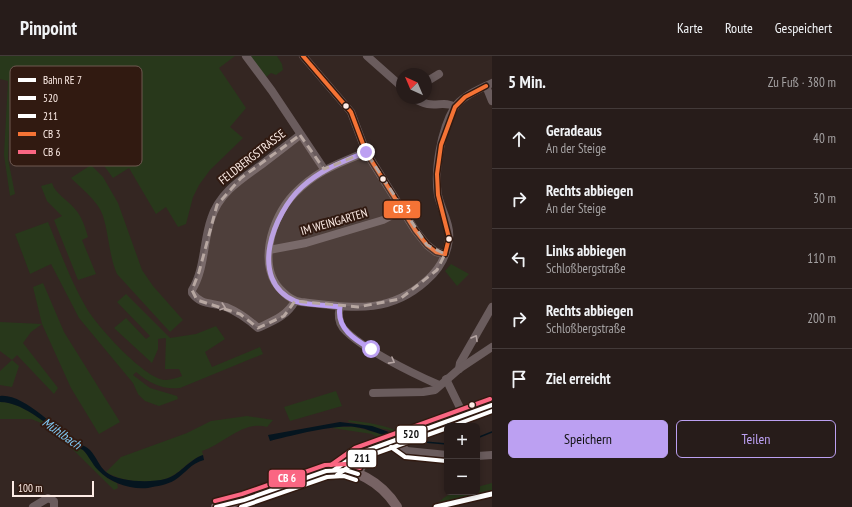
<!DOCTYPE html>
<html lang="de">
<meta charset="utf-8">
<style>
:root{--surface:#271c1a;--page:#2f2523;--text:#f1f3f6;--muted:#a4a1a2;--line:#433a39;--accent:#bca0f2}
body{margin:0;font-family:"PT Sans Narrow",sans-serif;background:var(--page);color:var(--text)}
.controls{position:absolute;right:12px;bottom:12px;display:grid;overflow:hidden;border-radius:6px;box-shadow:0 2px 6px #0003}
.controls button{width:36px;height:36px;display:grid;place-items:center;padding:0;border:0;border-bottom:1px solid var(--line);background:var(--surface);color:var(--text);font:20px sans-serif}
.compass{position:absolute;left:396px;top:12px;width:36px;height:36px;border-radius:50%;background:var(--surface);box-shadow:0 2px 6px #0003;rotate:316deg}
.scale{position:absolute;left:12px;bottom:10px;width:82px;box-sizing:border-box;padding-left:4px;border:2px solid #fdece6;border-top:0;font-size:11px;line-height:14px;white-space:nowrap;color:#fdece6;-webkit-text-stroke:3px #311a11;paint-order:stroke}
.stop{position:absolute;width:12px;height:12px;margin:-9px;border:3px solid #bca0f2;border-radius:50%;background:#fff}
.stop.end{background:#bca0f2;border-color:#fff;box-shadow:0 1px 4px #0008}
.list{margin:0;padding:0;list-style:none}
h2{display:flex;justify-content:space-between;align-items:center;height:52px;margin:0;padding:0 16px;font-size:17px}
h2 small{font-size:13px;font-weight:400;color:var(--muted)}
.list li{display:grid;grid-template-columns:26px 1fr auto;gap:12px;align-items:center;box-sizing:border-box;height:60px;padding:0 16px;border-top:1px solid var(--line)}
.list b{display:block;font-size:15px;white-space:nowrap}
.list p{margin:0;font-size:13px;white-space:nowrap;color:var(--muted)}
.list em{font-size:13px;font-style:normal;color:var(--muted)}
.actions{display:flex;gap:8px;padding:12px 16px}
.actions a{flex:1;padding:9px 0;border:1px solid var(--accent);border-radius:6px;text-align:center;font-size:14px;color:var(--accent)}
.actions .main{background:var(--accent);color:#111}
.icon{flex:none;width:22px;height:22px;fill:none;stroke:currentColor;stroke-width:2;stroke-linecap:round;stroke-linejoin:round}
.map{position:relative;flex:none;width:492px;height:451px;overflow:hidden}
header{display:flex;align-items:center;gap:24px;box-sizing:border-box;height:56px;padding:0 20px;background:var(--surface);border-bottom:1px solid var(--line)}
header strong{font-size:19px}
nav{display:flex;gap:22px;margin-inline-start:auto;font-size:14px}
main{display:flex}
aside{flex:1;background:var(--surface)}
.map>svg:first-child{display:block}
.green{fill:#28381b}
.water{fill:#05151f}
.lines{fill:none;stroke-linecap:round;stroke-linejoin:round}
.stream{stroke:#05151f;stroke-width:1.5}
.minor{stroke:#6a5c5d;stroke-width:8}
.major{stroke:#776364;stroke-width:10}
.bus-1-casing{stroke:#311a11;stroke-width:7}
.bus-2-casing{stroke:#311a11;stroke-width:7}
.bus-3-casing{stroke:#311a11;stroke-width:7}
.bus-4-casing{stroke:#311a11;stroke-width:7}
.bus-1{stroke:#fff;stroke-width:4}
.bus-2{stroke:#fff;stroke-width:4}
.bus-3{stroke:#f57335;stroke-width:4}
.bus-4{stroke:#fa6682;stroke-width:4}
.rail-1-casing{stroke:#311a11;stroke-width:8}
.rail-1{stroke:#fff;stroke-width:5}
.oneway{stroke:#b4a4a2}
.route{stroke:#bca0f2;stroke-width:5}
.marked{fill:#b7a7a1;fill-opacity:0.2;stroke:#b7a7a1;stroke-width:3;stroke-dasharray:8 5;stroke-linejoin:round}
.bus-dot{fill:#fdece6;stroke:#311a11;stroke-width:1.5}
.labels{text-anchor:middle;stroke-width:4;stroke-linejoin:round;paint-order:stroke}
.street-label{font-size:12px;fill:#fdece6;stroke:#311a11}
.water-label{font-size:13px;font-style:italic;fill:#80c8f3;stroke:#311a11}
.key{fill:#311a11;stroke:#6e5951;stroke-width:1}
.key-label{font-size:11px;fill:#fdece6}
.line-badge{stroke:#311a11;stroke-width:1.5}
.badge-label{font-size:11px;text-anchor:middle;font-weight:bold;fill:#fff}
.pale-badge-label{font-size:11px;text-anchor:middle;font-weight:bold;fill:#111}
</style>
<header>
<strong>Pinpoint</strong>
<nav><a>Karte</a><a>Route</a><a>Gespeichert</a></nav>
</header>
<main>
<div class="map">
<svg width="492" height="451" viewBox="0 0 492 451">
<rect width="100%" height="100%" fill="#342622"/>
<g class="green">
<path d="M 0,0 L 235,0 L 219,12 L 246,52 L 230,71 L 243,82 L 210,114 L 199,129 L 193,141 L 186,168 L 178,171 L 166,151 L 156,158 L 129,112 L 113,122 L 65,56 L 61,57 L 45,20 L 11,16 L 8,103 L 15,138 L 10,140 L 4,99 L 8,25 L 0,23 Z"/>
<path d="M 249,0 L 277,0 L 282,8 L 283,14 L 276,19 L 271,17 L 266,21 Z"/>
<path d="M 91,109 L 103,121 L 118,147 L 142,214 L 153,230 L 183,264 L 170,276 L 117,218 C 109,200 109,179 103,160 C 99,146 81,132 71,122 Z"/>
<path d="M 52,127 C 56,139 67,143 75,153 C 82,161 85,171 88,181 L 82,184 L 96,218 L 78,224 L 54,164 L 62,160 L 47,145 L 41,130 Z"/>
<path d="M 48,166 C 60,195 71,226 87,253 C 98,271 143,321 164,324 C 170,324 177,322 182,320 L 179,313 L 165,313 L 166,282 L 158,283 L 158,293 L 152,307 L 114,272 L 126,262 L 146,283 L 150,280 L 117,246 L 126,238 L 170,282 L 196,278 L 216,270 L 225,283 L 205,296 L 212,311 L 260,291 L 263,298 L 180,332 C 163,334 149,327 136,316 L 133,319 L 150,332 L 177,340 L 178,343 L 159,350 L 145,345 L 138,338 L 133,327 L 79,262 L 51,208 L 30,218 L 15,178 Z"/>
<path d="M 451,208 L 469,218 L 457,230 L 445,215 Z"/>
<path d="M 43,227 L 64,276 L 120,366 L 99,378 L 71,332 L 42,268 L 31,276 L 23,287 L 58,332 L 54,338 L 17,299 L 12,304 L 19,310 L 12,331 L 0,329 L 0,315 L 12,304 L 0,295 L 0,266 L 42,268 L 33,231 Z"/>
<path d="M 336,335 L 342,350 L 290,365 L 284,351 Z"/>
<path d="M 0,346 C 27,346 53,375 74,389 C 77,391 81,393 84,395 C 96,407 100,421 117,427 L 118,432 L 114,434 L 49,370 L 31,363 L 0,363 Z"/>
<path d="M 247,360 L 273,364 L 267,371 C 243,364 223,389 202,395 L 203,399 C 190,403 183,414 172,420 C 155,430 122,426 106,416 L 121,401 L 187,377 L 211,365 Z"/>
<path d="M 348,364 C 367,367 386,368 403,378 L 400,380 L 389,374 L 349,366 Z"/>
<path d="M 336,371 L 355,371 L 392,381 L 383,385 L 372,378 L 332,372 Z"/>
<path d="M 492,427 L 492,436 L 436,449 C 450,434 457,436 477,436 L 477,431 Z"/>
</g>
<g class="water">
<path d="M 0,340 C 24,337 57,375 77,386 C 81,389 86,390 90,394 C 96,400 99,410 106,416 C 118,426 150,427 165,423 C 179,420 188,404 203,399 L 204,404 C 191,407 186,417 175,424 C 167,429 157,430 148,432 C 131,434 110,427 98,414 C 92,408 89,400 83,394 C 80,392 76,391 73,388 C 53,374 25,346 0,346 Z"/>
<path d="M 340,366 L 372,370 L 400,380 C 385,383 369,372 355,371 C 335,368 290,380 270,385 L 268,379 Z"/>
</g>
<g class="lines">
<g class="stream">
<path d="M 477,382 L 492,376"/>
<path d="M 413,385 L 447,388"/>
</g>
<g class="minor">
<path d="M 246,0 L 272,35 L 324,113"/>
<path d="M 303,0 L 351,56 L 366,96 L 415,174 L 427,189 L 436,196 L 445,198"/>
<path d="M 367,0 L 402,31"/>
<path d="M 426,26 L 439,18"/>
<path d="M 486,30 L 492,45"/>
<path d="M 414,42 C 432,55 443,43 455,51"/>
<path d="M 366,96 C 337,108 316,115 294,138 C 271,162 256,212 283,236 C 288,241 294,245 301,246 C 349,251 387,260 426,225 C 439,214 447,200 449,183 C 451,169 441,153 438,139 C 434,114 441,74 454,52 C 462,40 480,33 492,27"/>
<path d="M 269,194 L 306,187 L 383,164 L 402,154"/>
<path d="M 295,245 C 287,260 273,265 258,272 C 248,263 238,256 226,251 C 211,246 202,250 192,237 L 192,234 C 205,213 203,186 211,163 C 219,137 240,124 261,109 C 274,99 287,89 300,79"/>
<path d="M 340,251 C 338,258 338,265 343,272 C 360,292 414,318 439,329"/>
<path d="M 459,313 L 460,307 L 492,251"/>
<path d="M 446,323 L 464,360"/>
<path d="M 373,337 L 423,336 L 435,334 L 459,313 L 492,291"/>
<path d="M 395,386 L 407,395 L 447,399"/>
<path d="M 357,398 L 354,413 L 358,418"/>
<path d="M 477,400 L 492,399"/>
<path d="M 334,414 L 357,398 L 492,349"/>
<path d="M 358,418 L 371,394"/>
<path d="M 33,451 L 48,442 L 54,445 L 54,451"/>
</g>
<path class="major" d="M 216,451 C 241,445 264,437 287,429 C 300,424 311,418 325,415 C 354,409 382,427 397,451"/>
<defs>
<g id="bus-1">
<path d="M 334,414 L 357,398 L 492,349"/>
<path d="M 216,451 L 244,444 L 326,415 L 345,414 L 358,418"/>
</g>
<g id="bus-2">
<path d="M 452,370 L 492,355"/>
<path d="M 391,391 L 405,401 L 446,405"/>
<path d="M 337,419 L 360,403 L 447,372"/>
<path d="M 241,451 L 327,421 L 344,420 L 356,424"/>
</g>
<g id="bus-3">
<path d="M 303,0 L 351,56 L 366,96 L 415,174 L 427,189 L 436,196 L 445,198"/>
<path d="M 445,198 L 449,182 L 438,139 L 437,118 L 441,89 L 455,51 L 465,41 L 486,30"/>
</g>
<g id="bus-4">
<path d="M 331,409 L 355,392 L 490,343"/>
<path d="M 215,445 L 242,438 L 325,409 L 346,408 L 360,412"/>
</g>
</defs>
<use href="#bus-1" class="bus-1-casing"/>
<use href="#bus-2" class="bus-2-casing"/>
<use href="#bus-3" class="bus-3-casing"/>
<use href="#bus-4" class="bus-4-casing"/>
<use href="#bus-1" class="bus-1"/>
<use href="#bus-2" class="bus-2"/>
<use href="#bus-3" class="bus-3"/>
<use href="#bus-4" class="bus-4"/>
<defs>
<path id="rail-1" d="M 436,451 L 492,438"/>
</defs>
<use href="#rail-1" class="rail-1-casing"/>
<use href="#rail-1" class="rail-1"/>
</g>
<defs><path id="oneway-chevron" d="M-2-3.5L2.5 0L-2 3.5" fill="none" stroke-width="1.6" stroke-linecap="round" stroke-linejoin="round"/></defs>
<g class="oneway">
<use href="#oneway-chevron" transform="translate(223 251) rotate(19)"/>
<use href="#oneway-chevron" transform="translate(475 282) rotate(-60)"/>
<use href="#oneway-chevron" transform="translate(392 305) rotate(29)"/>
</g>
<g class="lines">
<path class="route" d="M 366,96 C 342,106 322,113 302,131 C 274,156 247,224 295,245 C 304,249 329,249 340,251 C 336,272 355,284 371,293"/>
</g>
<path class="marked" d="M 300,79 L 324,113 L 366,96 L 427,189 L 445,198 L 437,214 L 400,243 L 358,251 L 295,245 L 284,260 L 258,272 L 240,258 L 197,244 L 192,234 L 199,216 L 217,149 L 241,122 Z"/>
<g class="bus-dot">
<circle cx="346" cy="50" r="3.5"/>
<circle cx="383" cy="123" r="3.5"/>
<circle cx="449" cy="183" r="3.5"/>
<circle cx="472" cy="349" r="3.5"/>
</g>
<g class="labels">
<g class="street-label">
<text transform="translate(252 101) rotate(-38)" y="4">FELDBERGSTRASSE</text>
<text transform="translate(334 166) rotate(-16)" y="4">IM WEINGARTEN</text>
</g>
<g class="water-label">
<text transform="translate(62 377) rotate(35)" y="5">Mühlbach</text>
</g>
</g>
<rect x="10" y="10" width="132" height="100" rx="6" class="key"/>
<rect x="18" y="22" width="18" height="4" fill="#fff"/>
<rect x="18" y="40" width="18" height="4" fill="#fff"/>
<rect x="18" y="58" width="18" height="4" fill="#fff"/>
<rect x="18" y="76" width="18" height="4" fill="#f57335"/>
<rect x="18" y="94" width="18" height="4" fill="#fa6682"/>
<g class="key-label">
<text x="43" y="28">Bahn RE 7</text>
<text x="43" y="46">520</text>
<text x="43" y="64">211</text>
<text x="43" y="82">CB 3</text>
<text x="43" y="100">CB 6</text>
</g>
<g class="line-badge">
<rect x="383" y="144" width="38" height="19" rx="4" fill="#f57335"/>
<rect x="396" y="369" width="31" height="19" rx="4" fill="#fff"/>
<rect x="347" y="393" width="30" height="19" rx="4" fill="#fff"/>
<rect x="268" y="413" width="38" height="19" rx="4" fill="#fa6682"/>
</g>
<g class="badge-label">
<text x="402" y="157">CB 3</text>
<text x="287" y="426">CB 6</text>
</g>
<g class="pale-badge-label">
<text x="411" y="382">520</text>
<text x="362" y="406">211</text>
</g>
</svg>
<div class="controls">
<button>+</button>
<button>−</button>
</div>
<svg class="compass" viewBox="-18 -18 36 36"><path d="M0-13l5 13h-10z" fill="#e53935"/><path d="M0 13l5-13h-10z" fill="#a4a1a2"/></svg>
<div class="scale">100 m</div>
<div class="stop" style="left:371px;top:293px"></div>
<div class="stop end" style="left:366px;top:96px"></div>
</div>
<aside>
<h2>5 Min.<small>Zu Fuß · 380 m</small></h2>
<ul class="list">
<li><svg class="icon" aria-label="ahead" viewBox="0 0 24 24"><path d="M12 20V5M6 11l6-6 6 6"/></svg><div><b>Geradeaus</b><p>An der Steige</p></div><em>40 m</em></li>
<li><svg class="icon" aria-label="right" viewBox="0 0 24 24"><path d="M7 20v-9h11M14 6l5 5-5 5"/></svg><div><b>Rechts abbiegen</b><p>An der Steige</p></div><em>30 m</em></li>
<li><svg class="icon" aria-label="left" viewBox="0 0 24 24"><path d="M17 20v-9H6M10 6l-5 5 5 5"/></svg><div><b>Links abbiegen</b><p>Schloßbergstraße</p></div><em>110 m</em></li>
<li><svg class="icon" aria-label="right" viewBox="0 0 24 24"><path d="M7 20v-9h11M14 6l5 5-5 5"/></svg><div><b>Rechts abbiegen</b><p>Schloßbergstraße</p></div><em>200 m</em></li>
<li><svg class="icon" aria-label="arrive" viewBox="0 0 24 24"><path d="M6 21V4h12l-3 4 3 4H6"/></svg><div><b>Ziel erreicht</b></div></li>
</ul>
<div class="actions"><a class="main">Speichern</a><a>Teilen</a></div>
</aside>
</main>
